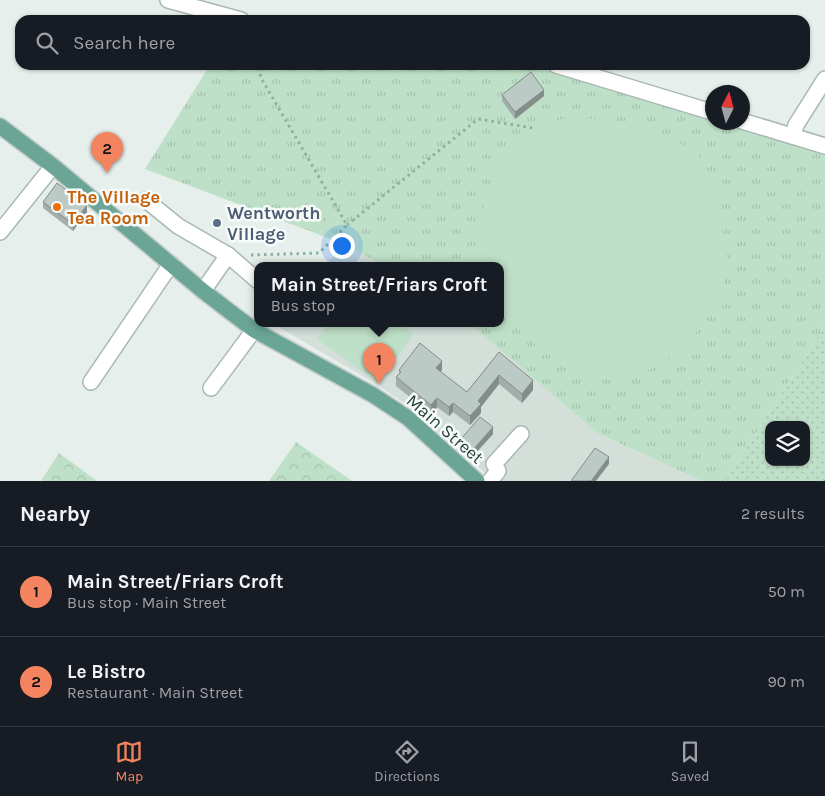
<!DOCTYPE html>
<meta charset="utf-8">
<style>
:root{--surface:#171b24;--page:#242831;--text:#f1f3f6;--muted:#9ea1a6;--line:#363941;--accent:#f4845f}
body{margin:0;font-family:Karla,sans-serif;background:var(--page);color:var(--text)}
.controls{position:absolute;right:15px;bottom:15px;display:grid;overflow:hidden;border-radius:10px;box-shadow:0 1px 4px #0004}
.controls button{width:45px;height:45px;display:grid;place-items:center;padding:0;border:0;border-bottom:1px solid var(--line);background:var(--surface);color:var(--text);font:25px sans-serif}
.compass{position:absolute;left:705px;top:85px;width:45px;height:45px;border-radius:50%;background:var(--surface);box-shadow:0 1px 4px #0004;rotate:6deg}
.you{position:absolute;left:341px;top:245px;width:18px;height:18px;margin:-12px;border:4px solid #fff;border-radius:50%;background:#1a73e8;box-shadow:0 0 0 8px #1a73e833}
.badge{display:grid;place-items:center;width:32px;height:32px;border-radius:50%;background:var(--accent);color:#111;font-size:16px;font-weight:700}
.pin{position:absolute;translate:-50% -41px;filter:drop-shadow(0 1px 2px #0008)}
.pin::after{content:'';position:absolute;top:26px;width:18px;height:15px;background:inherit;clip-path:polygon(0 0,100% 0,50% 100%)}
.popup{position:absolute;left:254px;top:262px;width:250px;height:65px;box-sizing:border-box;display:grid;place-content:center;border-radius:10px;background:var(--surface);filter:drop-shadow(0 1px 4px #0005);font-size:16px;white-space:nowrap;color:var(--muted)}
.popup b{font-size:19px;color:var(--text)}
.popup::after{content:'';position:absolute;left:50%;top:100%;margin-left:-10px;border:10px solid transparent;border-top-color:var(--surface)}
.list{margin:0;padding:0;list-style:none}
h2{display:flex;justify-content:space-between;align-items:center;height:65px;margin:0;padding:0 20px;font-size:21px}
h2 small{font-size:16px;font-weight:400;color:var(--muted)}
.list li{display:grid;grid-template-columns:32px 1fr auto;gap:15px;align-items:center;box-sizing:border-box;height:90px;padding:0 20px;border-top:1px solid var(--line)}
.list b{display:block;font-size:19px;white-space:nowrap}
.list p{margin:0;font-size:16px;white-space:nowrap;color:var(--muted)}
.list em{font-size:16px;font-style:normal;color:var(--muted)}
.icon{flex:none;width:28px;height:28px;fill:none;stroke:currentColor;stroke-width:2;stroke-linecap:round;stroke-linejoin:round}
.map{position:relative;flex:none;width:825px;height:481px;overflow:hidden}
.search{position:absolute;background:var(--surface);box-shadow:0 1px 4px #0004;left:15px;right:15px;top:15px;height:55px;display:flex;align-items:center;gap:12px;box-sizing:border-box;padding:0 18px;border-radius:15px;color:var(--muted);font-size:19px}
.sheet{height:245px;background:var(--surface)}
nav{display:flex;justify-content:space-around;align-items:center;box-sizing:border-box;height:70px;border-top:1px solid var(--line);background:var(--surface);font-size:14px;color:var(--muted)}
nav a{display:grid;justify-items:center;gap:2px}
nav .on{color:var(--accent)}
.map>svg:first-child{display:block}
.built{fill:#d4dfda}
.grass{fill:url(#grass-dots);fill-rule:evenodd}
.forest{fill:url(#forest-crowns)}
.park{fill:url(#park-tufts)}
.garden{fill:#bfe0c8}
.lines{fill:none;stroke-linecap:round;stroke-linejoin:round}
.minor-casing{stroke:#a8b8b2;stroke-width:18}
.major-casing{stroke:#c2cac8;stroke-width:18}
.path{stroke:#86b3a5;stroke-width:3;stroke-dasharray:2.5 4;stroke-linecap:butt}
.minor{stroke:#fff;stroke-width:15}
.major{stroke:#6aa596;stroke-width:15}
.wall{fill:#a1aea9}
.shaded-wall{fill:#838d89}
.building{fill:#bbcac4;stroke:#838d89}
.food-dot{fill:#e8710a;stroke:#f7fbf9;stroke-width:2}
.service-dot{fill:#5c6f8a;stroke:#f7fbf9;stroke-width:2}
.labels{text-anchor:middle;stroke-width:5;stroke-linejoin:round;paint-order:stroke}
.food-label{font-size:18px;font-weight:bold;fill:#c56008;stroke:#f7fbf9;text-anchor:start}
.service-label{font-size:18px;font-weight:bold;fill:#4e5e75;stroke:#f7fbf9;text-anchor:start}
.street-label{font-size:18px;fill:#24423a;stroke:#f7fbf9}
</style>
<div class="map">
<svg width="825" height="481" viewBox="0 0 825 481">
<defs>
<pattern id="grass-dots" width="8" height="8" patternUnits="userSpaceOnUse" patternTransform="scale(1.25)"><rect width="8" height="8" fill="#bfe0c8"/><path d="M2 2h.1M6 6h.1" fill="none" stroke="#a4c1ad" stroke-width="1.8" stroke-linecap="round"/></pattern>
<pattern id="forest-crowns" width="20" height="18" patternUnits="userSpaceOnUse" patternTransform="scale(1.25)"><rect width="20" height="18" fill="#bfe0c8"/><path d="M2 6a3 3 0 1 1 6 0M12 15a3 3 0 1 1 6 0" fill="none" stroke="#a4c1ad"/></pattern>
<pattern id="park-tufts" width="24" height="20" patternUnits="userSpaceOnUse" patternTransform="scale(1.25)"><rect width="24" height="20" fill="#bfe0c8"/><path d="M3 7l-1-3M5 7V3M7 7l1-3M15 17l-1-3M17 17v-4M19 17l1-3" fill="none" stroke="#a4c1ad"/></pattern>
</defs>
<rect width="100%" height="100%" fill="#e6efeb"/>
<g class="built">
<path d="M 344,244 L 381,265 L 326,265 Z"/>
<path d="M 277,323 L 469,323 L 597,433 L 702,481 L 494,481 L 408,406 L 378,385 L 275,325 Z"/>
</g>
<path class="grass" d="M 825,326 L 825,481 L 725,481 ZM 769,425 L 806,425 L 806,462 L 769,462 Z"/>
<g class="forest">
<path d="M 296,442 L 352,481 L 269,481 Z"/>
<path d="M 59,453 L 97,481 L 41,481 Z"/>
</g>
<path class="park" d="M 210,65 L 531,65 L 712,120 L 712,122 L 722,123 L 816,151 L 825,155 L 825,326 L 725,481 L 702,481 L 597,433 L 469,323 L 500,323 L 500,265 L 381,265 L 344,244 L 145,169 Z"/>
<g class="garden">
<path d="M 573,117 L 619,121 L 657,130 L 697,153 L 718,196 L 729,273 L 689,345 L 631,381 L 569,371 L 528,338 L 500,313 L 500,265 L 477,265 L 480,220 L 494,168 L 517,140 L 549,122 Z"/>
<path d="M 329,323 L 399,323 L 414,334 L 378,383 L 317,339 Z"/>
</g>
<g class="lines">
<defs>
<g id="minor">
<path d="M 168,0 L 241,20"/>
<path d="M 556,65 L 712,112"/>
<path d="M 742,121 L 825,146"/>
<path d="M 793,136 L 796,125 L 825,79"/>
<path d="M 146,200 L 178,226 L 228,255 L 258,281"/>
<path d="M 0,232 L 53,166"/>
<path d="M 203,291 L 228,255"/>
<path d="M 91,382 L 171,264"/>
<path d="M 211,388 L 254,330"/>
<path d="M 490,481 L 498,471 L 494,464 L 521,434"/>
</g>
<path id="major" d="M 0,126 L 53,166 L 203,291 L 254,330 L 373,395 L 408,418 L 477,481"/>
</defs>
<use href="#minor" class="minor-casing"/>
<use href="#major" class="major-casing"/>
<g class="path">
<path d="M 347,225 L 478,119 L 533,128"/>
<path d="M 251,255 L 319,253 L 347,225 L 261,78 L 258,65"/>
<path d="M 824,481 L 825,480"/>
</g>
<use href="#minor" class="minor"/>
<use href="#major" class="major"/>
</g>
<g class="wall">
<path d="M 502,95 L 544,96 L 515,119 L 502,101 Z"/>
<path d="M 43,202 L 87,212 L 73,231 L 43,208 Z"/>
<path d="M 499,352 L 533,390 L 522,403 L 499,384 L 481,407 L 481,413 L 470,425 L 453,412 L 449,416 L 437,407 L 431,414 L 396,386 L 396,377 L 399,374 L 399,370 L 442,370 L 440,372 L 467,392 Z"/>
<path d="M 493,434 L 472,457 L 460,447 L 460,440 Z"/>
</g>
<g class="shaded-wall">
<path d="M 544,90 L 544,96 L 515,119 L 515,112 Z"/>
<path d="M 87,205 L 87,212 L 73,231 L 73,224 Z"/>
<path d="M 442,361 L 442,370 L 436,378 L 436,368 Z"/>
<path d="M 499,375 L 499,384 L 481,407 L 481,413 L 470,425 L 470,416 L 478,401 Z"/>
<path d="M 533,380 L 533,390 L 522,403 L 522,394 Z"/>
<path d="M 437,398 L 437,407 L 431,414 L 431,405 Z"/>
<path d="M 453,403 L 453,412 L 449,416 L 449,407 Z"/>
<path d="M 493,427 L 493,434 L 472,457 L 472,451 Z"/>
<path d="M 609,457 L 609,464 L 596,481 L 591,481 Z"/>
</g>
<g class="building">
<path d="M 531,72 L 544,90 L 515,112 L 502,95 Z"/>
<path d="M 57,183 L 87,205 L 73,224 L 43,202 Z"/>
<path d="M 420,343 L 442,361 L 436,368 L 467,392 L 499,352 L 533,380 L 522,394 L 499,375 L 478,401 L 481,404 L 470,416 L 453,403 L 449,407 L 437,398 L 431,405 L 396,377 L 401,372 L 399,370 Z"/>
<path d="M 480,417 L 493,427 L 472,451 L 460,440 Z"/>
<path d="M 595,448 L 609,457 L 591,481 L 571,481 Z"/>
</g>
<circle class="food-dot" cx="57" cy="207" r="5"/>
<circle class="service-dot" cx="217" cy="223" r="5"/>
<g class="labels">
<g class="food-label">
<text x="67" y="203">The Village<tspan x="67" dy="21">Tea Room</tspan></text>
</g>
<g class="service-label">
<text x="227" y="219">Wentworth<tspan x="227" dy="21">Village</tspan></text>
</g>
<g class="street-label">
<text transform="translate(445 429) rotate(41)" y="6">Main Street</text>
</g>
</g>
</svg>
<div class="controls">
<button><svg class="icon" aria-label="layers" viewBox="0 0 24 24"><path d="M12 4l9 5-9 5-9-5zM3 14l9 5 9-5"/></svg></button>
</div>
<svg class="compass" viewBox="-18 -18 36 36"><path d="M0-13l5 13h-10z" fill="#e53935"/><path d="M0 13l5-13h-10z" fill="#9ea1a6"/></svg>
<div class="you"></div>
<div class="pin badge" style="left:379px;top:384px">1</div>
<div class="popup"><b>Main Street/Friars Croft</b>Bus stop</div>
<div class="pin badge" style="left:107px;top:173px">2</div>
<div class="search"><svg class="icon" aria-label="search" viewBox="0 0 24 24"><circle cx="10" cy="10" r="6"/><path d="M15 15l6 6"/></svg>Search here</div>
</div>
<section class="sheet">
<h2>Nearby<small>2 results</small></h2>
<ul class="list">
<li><span class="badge">1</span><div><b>Main Street/Friars Croft</b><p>Bus stop · Main Street</p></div><em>50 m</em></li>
<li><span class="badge">2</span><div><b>Le Bistro</b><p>Restaurant · Main Street</p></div><em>90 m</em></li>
</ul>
</section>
<nav>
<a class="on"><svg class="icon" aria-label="map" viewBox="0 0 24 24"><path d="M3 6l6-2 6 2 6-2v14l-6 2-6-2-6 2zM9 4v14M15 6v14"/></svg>Map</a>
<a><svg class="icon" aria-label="directions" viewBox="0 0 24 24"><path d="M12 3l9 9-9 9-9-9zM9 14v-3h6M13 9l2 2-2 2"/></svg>Directions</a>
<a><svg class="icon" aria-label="saved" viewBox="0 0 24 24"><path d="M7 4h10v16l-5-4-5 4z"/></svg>Saved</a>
</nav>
